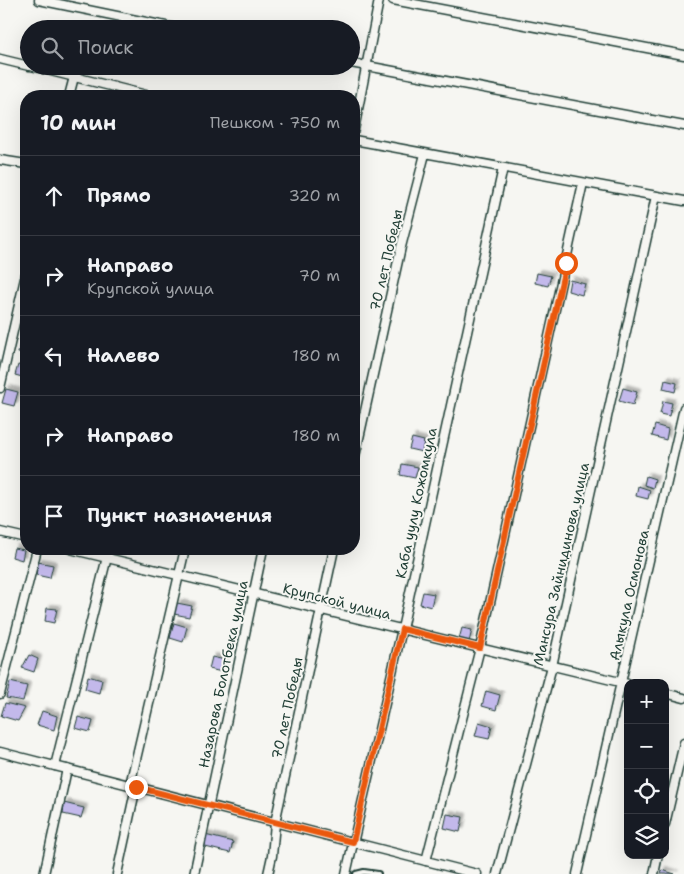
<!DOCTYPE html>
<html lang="ru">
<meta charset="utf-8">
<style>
:root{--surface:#171b24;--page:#20242c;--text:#f1f3f6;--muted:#9ea1a6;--line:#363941}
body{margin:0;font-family:"Shantell Sans",sans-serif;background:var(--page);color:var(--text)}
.controls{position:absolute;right:15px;bottom:15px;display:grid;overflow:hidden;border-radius:10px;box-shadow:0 5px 20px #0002}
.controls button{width:45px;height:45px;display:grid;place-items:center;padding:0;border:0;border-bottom:1px solid var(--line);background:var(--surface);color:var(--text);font:25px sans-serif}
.stop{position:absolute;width:15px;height:15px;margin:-11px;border:4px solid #ea580c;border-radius:50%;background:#fff}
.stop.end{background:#ea580c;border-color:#fff;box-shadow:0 1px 5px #0008}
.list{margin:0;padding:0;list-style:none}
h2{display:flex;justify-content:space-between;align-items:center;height:65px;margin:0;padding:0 20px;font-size:21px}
h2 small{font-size:16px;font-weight:400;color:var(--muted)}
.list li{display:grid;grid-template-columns:32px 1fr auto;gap:15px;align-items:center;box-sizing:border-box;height:80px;padding:0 20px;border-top:1px solid var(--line)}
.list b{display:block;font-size:19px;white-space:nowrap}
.list p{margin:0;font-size:16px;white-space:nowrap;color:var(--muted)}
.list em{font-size:16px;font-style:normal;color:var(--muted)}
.icon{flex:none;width:28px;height:28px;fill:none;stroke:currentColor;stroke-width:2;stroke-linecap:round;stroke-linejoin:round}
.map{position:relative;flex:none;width:684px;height:874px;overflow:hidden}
.search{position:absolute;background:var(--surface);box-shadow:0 5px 20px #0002;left:20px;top:20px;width:340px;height:55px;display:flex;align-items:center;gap:12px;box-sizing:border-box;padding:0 18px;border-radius:28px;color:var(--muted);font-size:19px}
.panel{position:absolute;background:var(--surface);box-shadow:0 5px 20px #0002;left:20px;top:90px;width:340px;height:465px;border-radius:20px}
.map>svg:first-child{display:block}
.building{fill:#c3b9eb;stroke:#1f3d34;filter:url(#shadow)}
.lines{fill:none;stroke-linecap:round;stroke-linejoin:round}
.service-casing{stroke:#1f3d34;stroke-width:8}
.minor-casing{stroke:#1f3d34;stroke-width:11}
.service{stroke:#f6f6f2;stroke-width:4}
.minor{stroke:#f6f6f2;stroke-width:8}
.route{stroke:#ea580c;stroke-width:6}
.labels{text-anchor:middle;stroke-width:4;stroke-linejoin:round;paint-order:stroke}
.street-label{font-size:14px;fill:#1f3d34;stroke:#f6f6f2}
</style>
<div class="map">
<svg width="684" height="874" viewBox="0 0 684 874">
<defs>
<filter id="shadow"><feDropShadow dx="3.5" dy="-3.5" stdDeviation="1" flood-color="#0004"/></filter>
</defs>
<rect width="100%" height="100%" fill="#f6f6f2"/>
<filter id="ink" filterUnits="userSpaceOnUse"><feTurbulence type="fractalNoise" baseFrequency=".02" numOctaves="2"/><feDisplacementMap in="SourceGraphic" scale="10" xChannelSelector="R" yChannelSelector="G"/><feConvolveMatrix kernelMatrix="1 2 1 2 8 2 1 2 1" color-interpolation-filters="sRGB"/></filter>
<g filter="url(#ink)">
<g class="building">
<path d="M 537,273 L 551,276 L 548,286 L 535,283 Z"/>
<path d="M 570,280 L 585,284 L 582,295 L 568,291 Z"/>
<path d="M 21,337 L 26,338 L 26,354 L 18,353 Z"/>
<path d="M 18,365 L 26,367 L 26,378 L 15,375 Z"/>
<path d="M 665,380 L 677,383 L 675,392 L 663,389 Z"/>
<path d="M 623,388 L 637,392 L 633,405 L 619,401 Z"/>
<path d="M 6,389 L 18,392 L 14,406 L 2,403 Z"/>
<path d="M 663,401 L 672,403 L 669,416 L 660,414 Z"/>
<path d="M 655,425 L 668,429 L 666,440 L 652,436 Z"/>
<path d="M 412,438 L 424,441 L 422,452 L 409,449 Z"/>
<path d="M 402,464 L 418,467 L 415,478 L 400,475 Z"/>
<path d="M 646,476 L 655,479 L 653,488 L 644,485 Z"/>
<path d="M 638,486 L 650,490 L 648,499 L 636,496 Z"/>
<path d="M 14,548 L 24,550 L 22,560 L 12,557 Z"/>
<path d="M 38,562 L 53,565 L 50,578 L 36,575 Z"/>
<path d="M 423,592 L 434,594 L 431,607 L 420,604 Z"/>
<path d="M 177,603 L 192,606 L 189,617 L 174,614 Z"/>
<path d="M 47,608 L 57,609 L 54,623 L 45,621 Z"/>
<path d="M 174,623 L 187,627 L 183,642 L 170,638 Z"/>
<path d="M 462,628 L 472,630 L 469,642 L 459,639 Z"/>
<path d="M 29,655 L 38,659 L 34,672 L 22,668 Z"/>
<path d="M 212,657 L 225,660 L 222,672 L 209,669 Z"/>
<path d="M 88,676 L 102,680 L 99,693 L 85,689 Z"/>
<path d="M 10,682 L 27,686 L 23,701 L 6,698 Z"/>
<path d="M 486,691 L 500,695 L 496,710 L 482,706 Z"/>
<path d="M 5,703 L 25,708 L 18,721 L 1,716 Z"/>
<path d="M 42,711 L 57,716 L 54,730 L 37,725 Z"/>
<path d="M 78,717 L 93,721 L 90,732 L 75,728 Z"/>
<path d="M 479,722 L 492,726 L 489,739 L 475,736 Z"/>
<path d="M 64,803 L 84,808 L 81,818 L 63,814 Z"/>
<path d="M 447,814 L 463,817 L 460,832 L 444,828 Z"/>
<path d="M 205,835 L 233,842 L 230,853 L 201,846 Z"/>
<path d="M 662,870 L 675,874 L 661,874 Z"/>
</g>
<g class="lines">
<defs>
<path id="service" d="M 356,874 L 364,872 L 378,874"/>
<g id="minor">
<path d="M 39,0 L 180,29"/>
<path d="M 393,0 L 684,55"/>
<path d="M 0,59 L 29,66"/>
<path d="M 351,63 L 684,126"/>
<path d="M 31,66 L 150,96"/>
<path d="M 69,96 L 74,77"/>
<path d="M 354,130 L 379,0"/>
<path d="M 354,140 L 684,201"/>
<path d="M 0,160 L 26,164"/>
<path d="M 0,388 L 26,274"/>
<path d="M 354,461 L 401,247 L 425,154"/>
<path d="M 0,532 L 26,538"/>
<path d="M 70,549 L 628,684"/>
<path d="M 665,693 L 684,698"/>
<path d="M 0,694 L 37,549"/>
<path d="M 0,752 L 477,874"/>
<path d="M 55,766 L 109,549"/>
<path d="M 130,785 L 185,549"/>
<path d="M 665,824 L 684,743"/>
<path d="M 426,861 L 480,648 L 583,183"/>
<path d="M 44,874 L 67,769"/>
<path d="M 117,874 L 136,787"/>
<path d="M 194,874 L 263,549"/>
<path d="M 268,874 L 272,856 L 275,823 L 334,549"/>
<path d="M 346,874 L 402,629 L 503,168"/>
<path d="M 497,874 L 552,666 L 656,196"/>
<path d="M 577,874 L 684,408"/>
<path d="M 654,874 L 658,855"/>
</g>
</defs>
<use href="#service" class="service-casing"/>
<use href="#minor" class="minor-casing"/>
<use href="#service" class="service"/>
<use href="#minor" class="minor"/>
</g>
</g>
<g class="lines" filter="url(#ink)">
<path class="route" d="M 136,787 L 353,842 L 402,629 L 480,648 L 566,263"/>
</g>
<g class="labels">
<g class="street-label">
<text transform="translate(386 260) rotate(-77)" y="5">70 лет Победы</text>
<text transform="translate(416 503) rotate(-78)" y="5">Каба уулу Кожомкула</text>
<text transform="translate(561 564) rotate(-77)" y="5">Мансура Зайнидинова улица</text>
<text transform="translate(629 595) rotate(-77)" y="5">Алыкула Осмонова</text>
<text transform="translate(337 601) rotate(14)" y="5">Крупской улица</text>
<text transform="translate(223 674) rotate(-78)" y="5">Назарова Болотбека улица</text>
<text transform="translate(287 708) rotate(-78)" y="5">70 лет Победы</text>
</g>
</g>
</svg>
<div class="controls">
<button>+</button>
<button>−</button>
<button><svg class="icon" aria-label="locate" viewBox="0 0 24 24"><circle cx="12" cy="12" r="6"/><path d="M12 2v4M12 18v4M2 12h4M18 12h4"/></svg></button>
<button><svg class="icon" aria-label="layers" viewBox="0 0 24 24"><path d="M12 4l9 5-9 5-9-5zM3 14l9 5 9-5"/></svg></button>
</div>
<div class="stop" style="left:566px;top:263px"></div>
<div class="stop end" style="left:136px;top:787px"></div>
<div class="search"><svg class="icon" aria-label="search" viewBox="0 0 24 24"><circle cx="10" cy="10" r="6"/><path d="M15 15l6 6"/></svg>Поиск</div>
<section class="panel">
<h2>10 мин<small>Пешком · 750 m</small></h2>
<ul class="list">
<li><svg class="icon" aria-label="ahead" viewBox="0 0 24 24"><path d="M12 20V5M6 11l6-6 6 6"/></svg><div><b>Прямо</b></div><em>320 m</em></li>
<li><svg class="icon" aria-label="right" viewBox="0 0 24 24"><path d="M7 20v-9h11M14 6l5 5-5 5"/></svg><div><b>Направо</b><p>Крупской улица</p></div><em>70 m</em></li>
<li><svg class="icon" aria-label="left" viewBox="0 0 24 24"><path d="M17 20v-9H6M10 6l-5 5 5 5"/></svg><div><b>Налево</b></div><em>180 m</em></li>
<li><svg class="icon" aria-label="right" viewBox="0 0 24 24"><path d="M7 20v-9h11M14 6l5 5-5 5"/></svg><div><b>Направо</b></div><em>180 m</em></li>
<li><svg class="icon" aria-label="arrive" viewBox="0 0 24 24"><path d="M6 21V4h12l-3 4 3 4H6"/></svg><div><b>Пункт назначения</b></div></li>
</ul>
</section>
</div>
